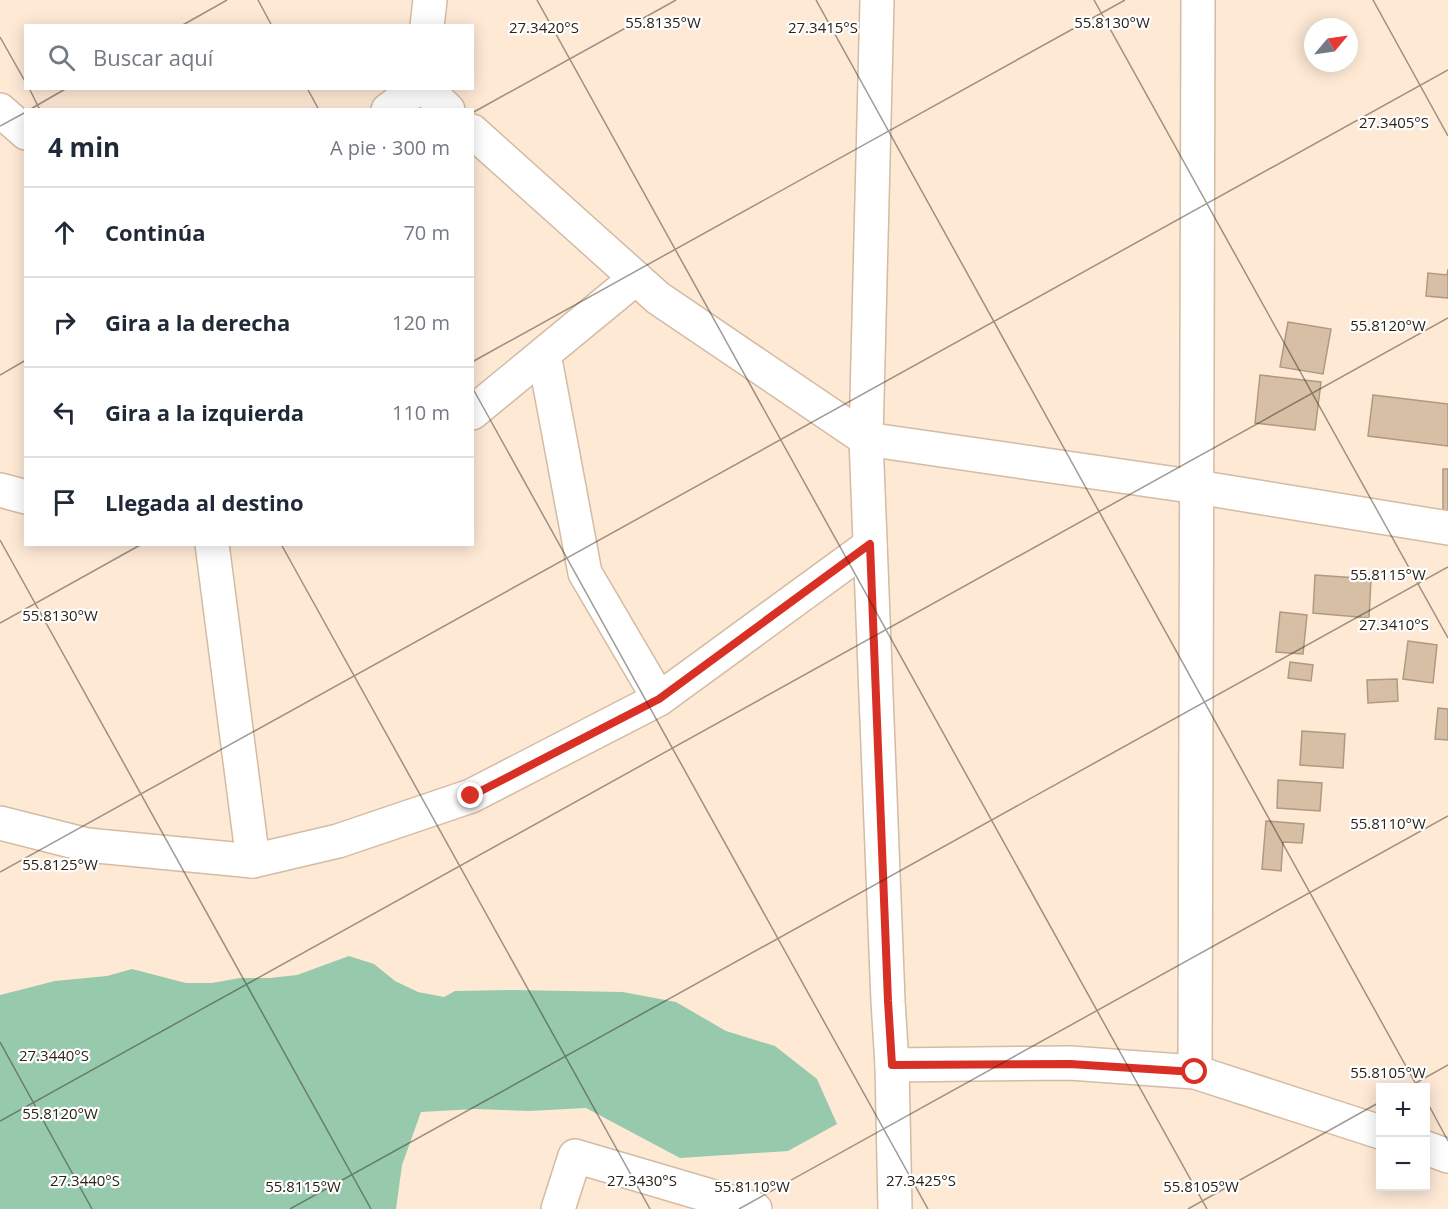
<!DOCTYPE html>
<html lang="es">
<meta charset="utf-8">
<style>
:root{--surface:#fff;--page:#f2f2f3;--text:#1f2937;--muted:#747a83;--line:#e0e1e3}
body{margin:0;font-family:"Open Sans",sans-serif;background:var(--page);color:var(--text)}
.controls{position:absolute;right:18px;bottom:18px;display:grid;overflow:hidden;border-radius:0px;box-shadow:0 3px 15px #0003}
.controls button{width:54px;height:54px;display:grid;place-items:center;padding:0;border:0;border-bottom:2px solid var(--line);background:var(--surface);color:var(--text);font:30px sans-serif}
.compass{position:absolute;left:1304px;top:18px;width:54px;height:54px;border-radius:50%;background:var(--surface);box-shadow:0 3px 15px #0003;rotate:61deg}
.stop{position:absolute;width:18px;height:18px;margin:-14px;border:4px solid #d93025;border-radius:50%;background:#fff}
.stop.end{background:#d93025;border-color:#fff;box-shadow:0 2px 6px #0008}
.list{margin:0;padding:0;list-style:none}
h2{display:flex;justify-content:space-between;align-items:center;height:78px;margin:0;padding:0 24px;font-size:26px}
h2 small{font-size:20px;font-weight:400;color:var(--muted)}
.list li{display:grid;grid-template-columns:39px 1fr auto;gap:18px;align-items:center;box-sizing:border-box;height:90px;padding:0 24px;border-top:2px solid var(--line)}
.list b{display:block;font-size:22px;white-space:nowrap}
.list em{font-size:20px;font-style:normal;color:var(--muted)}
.icon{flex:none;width:33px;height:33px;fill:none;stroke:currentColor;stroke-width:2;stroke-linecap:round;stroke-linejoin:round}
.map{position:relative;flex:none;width:1448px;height:1209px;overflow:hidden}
.search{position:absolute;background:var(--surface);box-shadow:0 3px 15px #0003;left:24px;top:24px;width:450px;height:66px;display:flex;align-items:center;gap:15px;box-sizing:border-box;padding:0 21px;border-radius:0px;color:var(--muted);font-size:22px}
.panel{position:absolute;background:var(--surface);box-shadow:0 3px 15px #0003;left:24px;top:108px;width:450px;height:438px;border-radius:0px}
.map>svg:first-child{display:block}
.forest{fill:#97caac}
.building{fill:#d7bfa6;stroke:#b09981;stroke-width:1.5}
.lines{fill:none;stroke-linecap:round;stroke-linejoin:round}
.minor-casing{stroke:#d4bba3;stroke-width:36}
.minor{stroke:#fff;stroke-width:33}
.route{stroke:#d93025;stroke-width:8}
.ticks{fill:none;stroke:#2b2218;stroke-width:1.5;stroke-opacity:0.45}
.ticks-label{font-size:15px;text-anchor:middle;fill:#2b2218;stroke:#fff;stroke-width:4.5;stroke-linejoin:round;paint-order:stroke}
</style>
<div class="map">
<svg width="1448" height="1209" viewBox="0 0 1448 1209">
<rect width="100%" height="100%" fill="#fee9d5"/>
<path class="forest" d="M 349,956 L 374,964 L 395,981 L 418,992 L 444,997 L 455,991 L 515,990 L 623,992 L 676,1002 L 726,1031 L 775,1046 L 817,1079 L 837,1124 L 788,1151 L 680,1158 L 586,1108 L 529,1111 L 475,1109 L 421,1112 L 402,1165 L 396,1209 L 0,1209 L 0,995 L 55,981 L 107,976 L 132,969 L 186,983 L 212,983 L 240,978 L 270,978 L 297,975 Z"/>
<g class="building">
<path d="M 1448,269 L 1448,298 L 1426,296 L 1428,273 L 1447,275 Z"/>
<path d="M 1288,322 L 1331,329 L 1323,374 L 1280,367 Z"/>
<path d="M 1260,375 L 1321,382 L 1315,430 L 1255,423 Z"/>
<path d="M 1373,395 L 1448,404 L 1448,446 L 1368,436 Z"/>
<path d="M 1443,469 L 1448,469 L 1448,519 L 1443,520 Z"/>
<path d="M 1315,575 L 1371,579 L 1369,618 L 1313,613 Z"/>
<path d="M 1280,612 L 1307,615 L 1303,654 L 1276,652 Z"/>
<path d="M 1408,641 L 1437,645 L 1433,683 L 1403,679 Z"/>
<path d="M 1290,662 L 1313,665 L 1311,681 L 1288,678 Z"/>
<path d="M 1397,679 L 1398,701 L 1368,703 L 1367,680 Z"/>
<path d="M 1438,708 L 1448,709 L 1448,740 L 1435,739 Z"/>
<path d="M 1302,731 L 1345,734 L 1343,768 L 1300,765 Z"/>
<path d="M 1278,780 L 1322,783 L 1320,811 L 1277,808 Z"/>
<path d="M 1266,821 L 1304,824 L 1302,843 L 1283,842 L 1281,871 L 1262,869 Z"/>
</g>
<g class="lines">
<defs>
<g id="minor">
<path d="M 877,0 L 866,439 L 888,1001 L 892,1065 L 895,1209"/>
<path d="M 427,26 L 430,0"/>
<path d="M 425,88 L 448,110"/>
<path d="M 0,110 L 26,133"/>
<path d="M 388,110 L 418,88"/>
<path d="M 472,131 L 658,298 L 866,439 L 1197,487 L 1448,528"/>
<path d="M 544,354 L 585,573 L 659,699"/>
<path d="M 472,413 L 636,278"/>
<path d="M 0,490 L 26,497"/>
<path d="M 212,544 L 253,861"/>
<path d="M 0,823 L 87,845 L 253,861 L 338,841 L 471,796 L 659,699 L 870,545"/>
<path d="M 892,1065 L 1070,1063 L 1195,1072 L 1380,1132"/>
<path d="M 1195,1072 L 1198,0"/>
<path d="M 1426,1148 L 1448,1156"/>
<path d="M 558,1209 L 575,1156 L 755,1209"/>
</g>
</defs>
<use href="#minor" class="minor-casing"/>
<use href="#minor" class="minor"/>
</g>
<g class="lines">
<path class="route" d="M 471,796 L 659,699 L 870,544 L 888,1001 L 892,1065 L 1070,1064 L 1195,1072"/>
</g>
<path class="ticks" d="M 258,0 L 272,26M 537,0 L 1207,1209M 816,0 L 1418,1088M 1094,0 L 1448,638M 1373,0 L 1448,136M 181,26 L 227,0M 0,37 L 26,83M 29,88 L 40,110M 307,88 L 319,110M 29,110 L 67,88M 472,113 L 676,0M 0,126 L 26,112M 472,362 L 1125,0M 0,375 L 26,360M 472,387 L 928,1209M 0,540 L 371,1209M 281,544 L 650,1209M 0,623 L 142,544M 0,872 L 1448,70M 0,1042 L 92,1209M 1407,1088 L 1448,1065M 1426,1100 L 1448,1141M 0,1121 L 1448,318M 290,1209 L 1448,567M 739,1209 L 1448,816M 1188,1209 L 1380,1102"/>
<g class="ticks-label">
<text x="663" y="28">55.8135°W</text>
<text x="1112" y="28">55.8130°W</text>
<text x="544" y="33">27.3420°S</text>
<text x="823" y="33">27.3415°S</text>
<text x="1394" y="128">27.3405°S</text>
<text x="1388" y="331">55.8120°W</text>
<text x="1388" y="580">55.8115°W</text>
<text x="60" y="621">55.8130°W</text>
<text x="1394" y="630">27.3410°S</text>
<text x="1388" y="829">55.8110°W</text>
<text x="60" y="870">55.8125°W</text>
<text x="54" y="1061">27.3440°S</text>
<text x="1388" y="1078">55.8105°W</text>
<text x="60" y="1119">55.8120°W</text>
<text x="85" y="1186">27.3440°S</text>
<text x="642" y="1186">27.3430°S</text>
<text x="921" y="1186">27.3425°S</text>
<text x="303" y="1192">55.8115°W</text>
<text x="752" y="1192">55.8110°W</text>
<text x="1201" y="1192">55.8105°W</text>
</g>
</svg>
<div class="controls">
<button>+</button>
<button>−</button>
</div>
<svg class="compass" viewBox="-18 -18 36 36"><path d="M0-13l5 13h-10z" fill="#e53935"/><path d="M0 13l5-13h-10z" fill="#747a83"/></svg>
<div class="stop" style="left:1195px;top:1072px"></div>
<div class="stop end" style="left:471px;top:796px"></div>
<div class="search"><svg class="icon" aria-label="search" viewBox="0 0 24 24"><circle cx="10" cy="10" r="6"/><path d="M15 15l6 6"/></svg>Buscar aquí</div>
<section class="panel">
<h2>4 min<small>A pie · 300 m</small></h2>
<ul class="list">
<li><svg class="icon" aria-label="ahead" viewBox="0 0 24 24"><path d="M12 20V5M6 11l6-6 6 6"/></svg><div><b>Continúa</b></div><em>70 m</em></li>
<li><svg class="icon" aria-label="right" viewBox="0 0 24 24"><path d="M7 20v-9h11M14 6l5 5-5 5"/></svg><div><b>Gira a la derecha</b></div><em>120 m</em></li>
<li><svg class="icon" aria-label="left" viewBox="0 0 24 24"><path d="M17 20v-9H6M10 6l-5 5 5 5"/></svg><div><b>Gira a la izquierda</b></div><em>110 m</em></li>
<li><svg class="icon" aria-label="arrive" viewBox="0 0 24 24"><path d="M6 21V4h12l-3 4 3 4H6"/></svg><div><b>Llegada al destino</b></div></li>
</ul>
</section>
</div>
